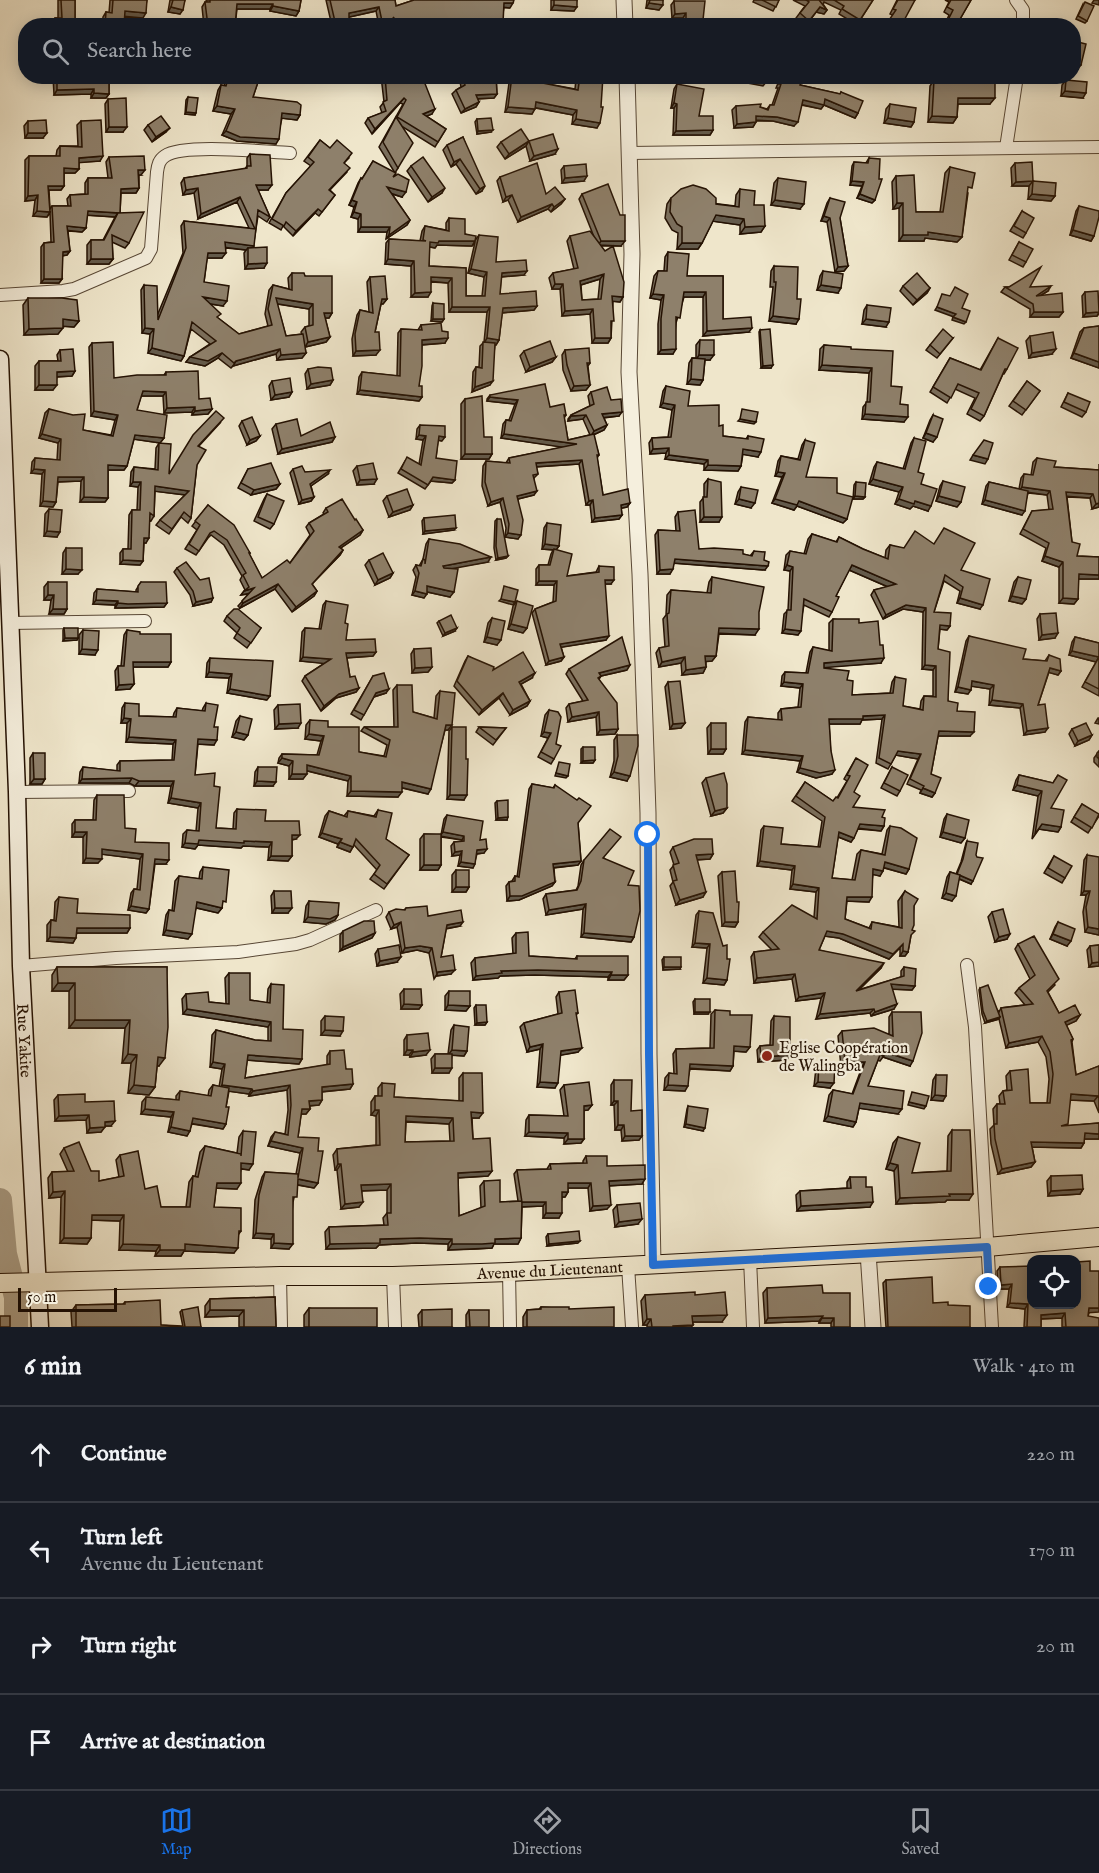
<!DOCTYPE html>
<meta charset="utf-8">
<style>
:root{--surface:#171b24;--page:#242831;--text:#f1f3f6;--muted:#9ea1a6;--line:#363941;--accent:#1a73e8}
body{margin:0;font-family:"IM FELL English",serif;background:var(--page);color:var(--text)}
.controls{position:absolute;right:18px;bottom:18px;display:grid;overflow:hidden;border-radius:12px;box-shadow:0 3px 15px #0003}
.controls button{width:54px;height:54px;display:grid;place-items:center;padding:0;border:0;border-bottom:2px solid var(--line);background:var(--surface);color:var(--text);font:30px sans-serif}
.scale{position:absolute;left:18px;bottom:15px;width:99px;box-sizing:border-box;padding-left:6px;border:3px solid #251203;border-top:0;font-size:16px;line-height:21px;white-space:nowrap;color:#251203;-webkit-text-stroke:4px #f5efdd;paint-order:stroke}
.stop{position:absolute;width:18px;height:18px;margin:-14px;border:4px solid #1a73e8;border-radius:50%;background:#fff}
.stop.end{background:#1a73e8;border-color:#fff;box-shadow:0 2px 6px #0008}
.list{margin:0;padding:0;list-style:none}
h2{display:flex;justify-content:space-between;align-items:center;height:78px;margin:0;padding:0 24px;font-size:26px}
h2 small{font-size:20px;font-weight:400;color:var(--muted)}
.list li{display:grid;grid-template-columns:39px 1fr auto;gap:18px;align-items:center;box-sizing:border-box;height:96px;padding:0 24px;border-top:2px solid var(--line)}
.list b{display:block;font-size:22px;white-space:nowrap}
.list p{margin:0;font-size:20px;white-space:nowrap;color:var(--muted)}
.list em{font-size:20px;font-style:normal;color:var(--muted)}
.icon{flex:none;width:33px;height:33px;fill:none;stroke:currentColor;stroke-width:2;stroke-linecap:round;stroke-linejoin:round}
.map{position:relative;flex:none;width:1099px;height:1327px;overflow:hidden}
.search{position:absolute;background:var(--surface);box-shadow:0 3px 15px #0003;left:18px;right:18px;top:18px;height:66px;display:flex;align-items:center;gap:15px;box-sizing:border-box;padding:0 21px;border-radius:24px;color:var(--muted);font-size:22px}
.sheet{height:462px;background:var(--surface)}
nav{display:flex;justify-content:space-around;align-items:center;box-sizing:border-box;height:84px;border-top:2px solid var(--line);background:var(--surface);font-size:16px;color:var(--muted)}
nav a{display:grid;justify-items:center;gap:3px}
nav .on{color:var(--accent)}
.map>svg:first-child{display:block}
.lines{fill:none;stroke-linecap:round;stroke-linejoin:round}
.river{stroke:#aa9e87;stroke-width:24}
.minor-casing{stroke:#584735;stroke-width:14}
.tertiary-casing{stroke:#584735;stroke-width:17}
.secondary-casing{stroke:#251203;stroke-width:19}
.primary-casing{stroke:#251203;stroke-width:20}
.minor{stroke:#f5efdd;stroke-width:12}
.tertiary{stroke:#f5efdd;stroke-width:15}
.secondary{stroke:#f5efdd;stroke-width:16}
.primary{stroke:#efe6cb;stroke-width:18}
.wall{fill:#7a6e5c;stroke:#251203;stroke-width:1.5;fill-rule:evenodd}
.shaded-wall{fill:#635a4b;stroke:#251203;stroke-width:1.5}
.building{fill:#8e806b;stroke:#251203;stroke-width:1.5;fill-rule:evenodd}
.route{stroke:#1a73e8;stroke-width:8}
.poi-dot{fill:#8f2418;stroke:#f5efdd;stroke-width:2}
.labels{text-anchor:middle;stroke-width:4.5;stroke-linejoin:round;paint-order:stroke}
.street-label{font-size:16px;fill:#251203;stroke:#f5efdd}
.poi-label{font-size:16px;fill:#251203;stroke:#f5efdd;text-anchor:start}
</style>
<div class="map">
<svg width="1099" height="1327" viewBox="0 0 1099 1327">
<rect width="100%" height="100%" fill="#efe6cb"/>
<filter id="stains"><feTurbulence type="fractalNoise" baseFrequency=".00333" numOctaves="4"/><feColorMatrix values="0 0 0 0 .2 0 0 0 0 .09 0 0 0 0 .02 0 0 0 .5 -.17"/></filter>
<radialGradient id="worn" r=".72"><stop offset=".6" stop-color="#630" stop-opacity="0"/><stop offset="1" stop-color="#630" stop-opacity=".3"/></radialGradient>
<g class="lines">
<path class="river" d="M 0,1200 L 5,1254 L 16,1297 L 16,1327"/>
<defs>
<g id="minor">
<path d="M 1016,0 L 1023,10 L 1023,26"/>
<path d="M 1006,148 L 1017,76"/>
<path d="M 630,153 L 1099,147"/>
<path d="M 0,295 L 63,291 L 74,289 L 146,258 L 151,249 L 157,172 C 158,165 159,160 165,156 C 184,143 265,152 290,153"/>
<path d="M 9,623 L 145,621"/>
<path d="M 17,792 L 129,791"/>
<path d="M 967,965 L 975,1027 L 992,1327"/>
<path d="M 21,966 L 116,958 L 238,952 L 296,944 L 310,940 L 376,910"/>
<path d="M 750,1259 L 753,1327"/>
<path d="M 628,1266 L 632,1327"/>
<path d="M 509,1272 L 510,1327"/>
<path d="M 280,1276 L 281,1327"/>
<path d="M 393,1276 L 395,1327"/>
</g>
<g id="tertiary">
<path d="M 624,0 L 625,26"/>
<path d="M 627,76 L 632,254 L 629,372 L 640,574 L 648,813 L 649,1054 L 653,1265"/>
<path d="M 868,1252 L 873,1327"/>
</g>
<g id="secondary">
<path id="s1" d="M 0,359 L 17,792 L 21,966 L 40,1327"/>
</g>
<g id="primary">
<path id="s2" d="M 0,1283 L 280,1276 L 393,1276 L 509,1272 L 987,1247 L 1099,1237"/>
</g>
</defs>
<use href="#minor" class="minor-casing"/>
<use href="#tertiary" class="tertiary-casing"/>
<use href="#secondary" class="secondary-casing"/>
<use href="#primary" class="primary-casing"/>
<use href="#minor" class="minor"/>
<use href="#tertiary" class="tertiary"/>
<use href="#secondary" class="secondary"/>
<use href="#primary" class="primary"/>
</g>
<g class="wall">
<path d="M 58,0 L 75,0 L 75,26 L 52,26 L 52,23 L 55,18 L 58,18 Z"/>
<path d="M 110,0 L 147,0 L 143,18 L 124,17 L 124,26 L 102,26 L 103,17 L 106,12 L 109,13 Z"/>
<path d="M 170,0 L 185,0 L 180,14 L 168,12 Z"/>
<path d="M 206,0 L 301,0 L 299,11 L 296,16 L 270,11 L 270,9 L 237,9 L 235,26 L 204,26 L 202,7 L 205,2 L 207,2 Z"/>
<path d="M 326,0 L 395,0 L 396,6 L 414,0 L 510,8 L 504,7 L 501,26 L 379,26 L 376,11 L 349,17 L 349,26 L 332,26 Z"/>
<path d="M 551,0 L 577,0 L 574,11 L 551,10 Z"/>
<path d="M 647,0 L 663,0 L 659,10 L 646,8 Z"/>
<path d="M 754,0 L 779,0 L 773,11 L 753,2 Z"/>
<path d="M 793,0 L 873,0 L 857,25 L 839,14 L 841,10 L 824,2 L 823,4 L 827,10 L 824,14 L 816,12 L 807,24 L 811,26 L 801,26 L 803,23 L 796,18 L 805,6 Z"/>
<path d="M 897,0 L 915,0 L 892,15 L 890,14 Z"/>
<path d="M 945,0 L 971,0 L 956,26 L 944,26 L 949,15 L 944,12 L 949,2 Z"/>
<path d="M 674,1 L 703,20 L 710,26 L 683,26 L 683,18 L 672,18 L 671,5 Z"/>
<path d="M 1083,4 L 1087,21 L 1085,23 L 1076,19 Z"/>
<path d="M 53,76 L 109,76 L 109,94 L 106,98 L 91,98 L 91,94 L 54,95 Z"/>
<path d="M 227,76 L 260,76 L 253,97 L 300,115 L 297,120 L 282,118 L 276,144 L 237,141 L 222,135 L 231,114 L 213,111 L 218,90 L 221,85 L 224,86 Z"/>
<path d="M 381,76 L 422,76 L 432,114 L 426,116 L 446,129 L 435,147 L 403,127 L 398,168 L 395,173 L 379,147 L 403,104 L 400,103 L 372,134 L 365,123 L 368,118 L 382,113 L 380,107 L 384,102 Z"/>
<path d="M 459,76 L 496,76 L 497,94 L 494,98 L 478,99 L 479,102 L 476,107 L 461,113 L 452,94 L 456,90 L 461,87 Z"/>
<path d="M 510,76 L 533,76 L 532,81 L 575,89 L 576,79 L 578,76 L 603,76 L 597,128 L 572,124 L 573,115 L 535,108 L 532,114 L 505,112 Z"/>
<path d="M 781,76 L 804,76 L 800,85 L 840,94 L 841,92 L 858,113 L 855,118 L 824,105 L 821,109 L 801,105 L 794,126 L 773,121 L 756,121 L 753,127 L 734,128 L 732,110 L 736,106 L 760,107 L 767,109 L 770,105 L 772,105 L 778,88 L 776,88 Z"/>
<path d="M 967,76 L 995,76 L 990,104 L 958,104 L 957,117 L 953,123 L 928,122 L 930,86 L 934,80 L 967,82 Z"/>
<path d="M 1066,80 L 1083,98 L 1061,96 L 1062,85 Z"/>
<path d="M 677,84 L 699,116 L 713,130 L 710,135 L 673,135 L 674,108 L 671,108 L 674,89 Z"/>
<path d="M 188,97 L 195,115 L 185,114 L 186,100 Z"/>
<path d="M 108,99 L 123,132 L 106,132 L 105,104 Z"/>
<path d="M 890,104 L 914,122 L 911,127 L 884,123 L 886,109 Z"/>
<path d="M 477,119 L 491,132 L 477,134 L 475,122 Z"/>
<path d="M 28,121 L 43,138 L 25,138 L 24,126 Z"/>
<path d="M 81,121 L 100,161 L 79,162 L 79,169 L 75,173 L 64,173 L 64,186 L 61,190 L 49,190 L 50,209 L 52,206 L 68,206 L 67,199 L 70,195 L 85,194 L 85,183 L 88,178 L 108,178 L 106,162 L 109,157 L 141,175 L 139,175 L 139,188 L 136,193 L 121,193 L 120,213 L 129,243 L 125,248 L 112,242 L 113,259 L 109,264 L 87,264 L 87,245 L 91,240 L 103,240 L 115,217 L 87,215 L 86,228 L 82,232 L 68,231 L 70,251 L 67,255 L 62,256 L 62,279 L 59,283 L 41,283 L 41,247 L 44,243 L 51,242 L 50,213 L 47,217 L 33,216 L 35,200 L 25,201 L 25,160 L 29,156 L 56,156 L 57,150 L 60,146 L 78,146 L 77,125 Z"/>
<path d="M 148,125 L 166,132 L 152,142 L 144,130 Z"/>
<path d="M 463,137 L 482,191 L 476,194 L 456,164 L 451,167 L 443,150 L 447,145 Z"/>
<path d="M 320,140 L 330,148 L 349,158 L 344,163 L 347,172 L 330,190 L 335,195 L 319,216 L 315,213 L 293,236 L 283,226 L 281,230 L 269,223 L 286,193 L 311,166 L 304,161 Z"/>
<path d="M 529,141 L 555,154 L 530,161 L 526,146 L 505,159 L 497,147 L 501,142 Z"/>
<path d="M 250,154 L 268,190 L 258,190 L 270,217 L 267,222 L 258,216 L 253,248 L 264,268 L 245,269 L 244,253 L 246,250 L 226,248 L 222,258 L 207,258 L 204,282 L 223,306 L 210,304 L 218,318 L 239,334 L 268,326 L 265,314 L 269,290 L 273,285 L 289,289 L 288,278 L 292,273 L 305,276 L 332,313 L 329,318 L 325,318 L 330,337 L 326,342 L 305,347 L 306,353 L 302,358 L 277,360 L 276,354 L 233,366 L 231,368 L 218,358 L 205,366 L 186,362 L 190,357 L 210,344 L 191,329 L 184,356 L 181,361 L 148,353 L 150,334 L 142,333 L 141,290 L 144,285 L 157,316 L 183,253 L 181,226 L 184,221 L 249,228 L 237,202 L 198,219 L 194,193 L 183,195 L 181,183 L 184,178 L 245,169 L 247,166 L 247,158 ZM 277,304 L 309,309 L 309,326 L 305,327 L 301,332 L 302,334 L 286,336 Z"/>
<path d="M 869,158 L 875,200 L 872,203 L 857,198 L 862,186 L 850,185 L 852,166 L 854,162 L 866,163 Z"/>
<path d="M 373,161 L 393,177 L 402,197 L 392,194 L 410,220 L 407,225 L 386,239 L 387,232 L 358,232 L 358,219 L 351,217 L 354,207 L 349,205 L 358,183 L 361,178 L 362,179 Z"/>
<path d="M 1015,163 L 1033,181 L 1055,196 L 1051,201 L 1028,199 L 1029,186 L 1012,186 L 1011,168 Z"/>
<path d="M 411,166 L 442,193 L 428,202 L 407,171 Z"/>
<path d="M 564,166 L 584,181 L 562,183 L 561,170 Z"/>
<path d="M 950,167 L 968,193 L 962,237 L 957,242 L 925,238 L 924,241 L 899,241 L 899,208 L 893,209 L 892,182 L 896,176 L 916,212 L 940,212 L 945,173 Z"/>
<path d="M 500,177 L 546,194 L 565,199 L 561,204 L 551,212 L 548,209 L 518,222 L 508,200 L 503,202 L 497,181 Z"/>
<path d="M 778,178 L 800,209 L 771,205 L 774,183 Z"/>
<path d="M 740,189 L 754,205 L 765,226 L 761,232 L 740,234 L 740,225 L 713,221 L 702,243 L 698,249 L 677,249 L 678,233 L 672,230 L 665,218 L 667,204 L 671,198 L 735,206 L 736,195 Z"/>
<path d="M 582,194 L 621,246 L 601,246 L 623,297 L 620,302 L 613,301 L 611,338 L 608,343 L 592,343 L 590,314 L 562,316 L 560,289 L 552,289 L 549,278 L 553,273 L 574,269 L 567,241 L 570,236 L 594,237 L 579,199 ZM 600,279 L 598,299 L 582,300 L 581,285 Z"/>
<path d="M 830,198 L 840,218 L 848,266 L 844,271 L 835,272 L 827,222 L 821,221 L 827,203 Z"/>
<path d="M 1079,206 L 1094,236 L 1091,241 L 1070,235 L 1076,211 Z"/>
<path d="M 1022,211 L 1026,233 L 1023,238 L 1010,231 Z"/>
<path d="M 449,218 L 465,234 L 476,239 L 479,235 L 496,262 L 524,275 L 501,277 L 500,294 L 537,306 L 534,310 L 502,313 L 499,340 L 496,345 L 495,345 L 490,385 L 472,392 L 473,372 L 476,367 L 479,367 L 480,346 L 484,342 L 487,312 L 449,312 L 448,283 L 431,282 L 428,297 L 411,297 L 411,266 L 385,264 L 386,243 L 389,239 L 420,241 L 422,231 L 425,226 L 446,230 L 446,223 ZM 475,242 L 468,273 L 484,277 L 482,296 L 466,296 L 466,268 L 429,266 L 429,247 L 435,248 L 437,245 L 472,246 Z"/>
<path d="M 1019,242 L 1026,262 L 1023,267 L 1009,260 Z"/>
<path d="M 668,252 L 687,276 L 723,276 L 723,319 L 749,332 L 703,336 L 703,297 L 684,297 L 676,323 L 673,354 L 658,354 L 658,324 L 661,300 L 650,298 L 654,276 L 658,271 L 664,271 L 665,257 Z"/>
<path d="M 774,266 L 796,324 L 769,321 L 773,287 L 770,287 L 771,271 Z"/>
<path d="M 823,271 L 838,293 L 817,290 L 820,276 Z"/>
<path d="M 370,277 L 387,299 L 383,304 L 381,304 L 375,332 L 376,355 L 353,356 L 352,339 L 357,315 L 360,310 L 369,312 L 367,282 Z"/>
<path d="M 903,286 L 930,288 L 927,293 L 913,305 L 900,291 Z"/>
<path d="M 1005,287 L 1030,287 L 1048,291 L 1042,295 L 1063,312 L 1059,317 L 1030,317 L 1030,309 L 1001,292 Z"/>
<path d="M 1085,292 L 1099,304 L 1099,314 L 1097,316 L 1083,317 L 1082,296 Z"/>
<path d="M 28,298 L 79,321 L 74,327 L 63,326 L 58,334 L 24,335 L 23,305 Z"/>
<path d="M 433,303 L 444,319 L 442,322 L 431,321 L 432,306 Z"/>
<path d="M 867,305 L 886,327 L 862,324 L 864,310 Z"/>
<path d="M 421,325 L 442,331 L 445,343 L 422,345 L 419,386 L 422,397 L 419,401 L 357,394 L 359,377 L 362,372 L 397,376 L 398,333 L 401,329 L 418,330 Z"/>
<path d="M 1099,326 L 1099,368 L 1071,358 L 1080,332 L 1084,328 Z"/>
<path d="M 760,330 L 771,368 L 761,368 L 759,332 Z"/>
<path d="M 1030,336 L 1052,354 L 1029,358 L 1026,341 Z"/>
<path d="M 953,338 L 937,358 L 926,350 L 930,345 Z"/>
<path d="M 998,338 L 1007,369 L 1004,374 L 1003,374 L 984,416 L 980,421 L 967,414 L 975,398 L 955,389 L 947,403 L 930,392 L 950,358 L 980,370 Z"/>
<path d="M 700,340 L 710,360 L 705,360 L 703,380 L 700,385 L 687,384 L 689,363 L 692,358 L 696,358 L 696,345 Z"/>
<path d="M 92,343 L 114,378 L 164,375 L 166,372 L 212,409 L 208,414 L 192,415 L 192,412 L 164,413 L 163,396 L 141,396 L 137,410 L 164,438 L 160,443 L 134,439 L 127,466 L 124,470 L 108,470 L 108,498 L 105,502 L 80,502 L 81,481 L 58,482 L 56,502 L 53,507 L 40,506 L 42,474 L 31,473 L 32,462 L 35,458 L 57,460 L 58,443 L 39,438 L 45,413 L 49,409 L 83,430 L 111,435 L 115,420 L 91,416 L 89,347 Z"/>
<path d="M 824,345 L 851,349 L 891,386 L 900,404 L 904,422 L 862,419 L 863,407 L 867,402 L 869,373 L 819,370 L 820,349 Z"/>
<path d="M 60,350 L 75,371 L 72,376 L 57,377 L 53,390 L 35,390 L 35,366 L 39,361 L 58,361 L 57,355 Z"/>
<path d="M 565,350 L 590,363 L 588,366 L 590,385 L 586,390 L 571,391 L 563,370 L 562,355 Z"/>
<path d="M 524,351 L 556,357 L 552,362 L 526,372 L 520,356 Z"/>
<path d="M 308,369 L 333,380 L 330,385 L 307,389 L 305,374 Z"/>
<path d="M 272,381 L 292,392 L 289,397 L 271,400 L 269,386 Z"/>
<path d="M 1027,381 L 1040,391 L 1022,415 L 1009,406 Z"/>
<path d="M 666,386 L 688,406 L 719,426 L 723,436 L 746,439 L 748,436 L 758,457 L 743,454 L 741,466 L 738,471 L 704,470 L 704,464 L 665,459 L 666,453 L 650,454 L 649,443 L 652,438 L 668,437 L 672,410 L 660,407 L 663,391 Z"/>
<path d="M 591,392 L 611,400 L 619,416 L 604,418 L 607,425 L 604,430 L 593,435 L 599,455 L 597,458 L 603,495 L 630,503 L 627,507 L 621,508 L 622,515 L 619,519 L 592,522 L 590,505 L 586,505 L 579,464 L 536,467 L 538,474 L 534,478 L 534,495 L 518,499 L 518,539 L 505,537 L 506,528 L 500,502 L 488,506 L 482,486 L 483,466 L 486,461 L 506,463 L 509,458 L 564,447 L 501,438 L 503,424 L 506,420 L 509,420 L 515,404 L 487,401 L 487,399 L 490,395 L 550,407 L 566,415 L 564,418 L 568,440 L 590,435 L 583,419 L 568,421 L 568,419 L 571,415 L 590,406 L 588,396 Z"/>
<path d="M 1068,393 L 1086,412 L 1082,417 L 1061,407 Z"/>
<path d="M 465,399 L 492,454 L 489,459 L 461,459 L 461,404 Z"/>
<path d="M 933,415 L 933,442 L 923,438 L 930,420 Z"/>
<path d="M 242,421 L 260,436 L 256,441 L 247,445 L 239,426 Z"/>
<path d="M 221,422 L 199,446 L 191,518 L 188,523 L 181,517 L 169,534 L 156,525 L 160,520 L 185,495 L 155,491 L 154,516 L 151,521 L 149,520 L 146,543 L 144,543 L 143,561 L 140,565 L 120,564 L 120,553 L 123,549 L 128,549 L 129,515 L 132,510 L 137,510 L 138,487 L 130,486 L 131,472 L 134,467 L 155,469 L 156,448 L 159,443 L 169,474 Z"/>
<path d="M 276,424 L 301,436 L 335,437 L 332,442 L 278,454 L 272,429 Z"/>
<path d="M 420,425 L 442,441 L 438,440 L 436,458 L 455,480 L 452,483 L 431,481 L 425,489 L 398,473 L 405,461 L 419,464 L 423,440 L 416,439 L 417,429 Z"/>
<path d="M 914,438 L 918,472 L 928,511 L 913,506 L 910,509 L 895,504 L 899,492 L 869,484 L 874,467 L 877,462 L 903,469 L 911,443 Z"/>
<path d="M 805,440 L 806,477 L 837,493 L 847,519 L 843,523 L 797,506 L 794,510 L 772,503 L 782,477 L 775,476 L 778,461 L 781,456 L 798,459 L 802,445 Z"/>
<path d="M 1037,458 L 1054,467 L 1099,470 L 1099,464 L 1099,507 L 1092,509 L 1090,498 L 1067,497 L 1072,542 L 1077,556 L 1099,557 L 1099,579 L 1078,579 L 1078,599 L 1074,604 L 1059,603 L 1059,567 L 1042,561 L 1046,548 L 1020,534 L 1032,511 L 1049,510 L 1047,495 L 1028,493 L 1022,515 L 982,504 L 986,486 L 989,482 L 1019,489 L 1021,478 L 1024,474 L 1031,475 L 1033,462 Z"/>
<path d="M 357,466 L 374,484 L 357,485 L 353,471 Z"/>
<path d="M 248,469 L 280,484 L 276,489 L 251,495 L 238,488 Z"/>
<path d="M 293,469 L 305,472 L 328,474 L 311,486 L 314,497 L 311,501 L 299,504 L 290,473 Z"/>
<path d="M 708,479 L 719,522 L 700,522 L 700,502 L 704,497 L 704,484 Z"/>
<path d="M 943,481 L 961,502 L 957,507 L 936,501 L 940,486 Z"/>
<path d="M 856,482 L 865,497 L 863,499 L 853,499 L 854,485 Z"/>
<path d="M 741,487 L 751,508 L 735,504 L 738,492 Z"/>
<path d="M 267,494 L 274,524 L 270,529 L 254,521 L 264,499 Z"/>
<path d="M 387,496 L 413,505 L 410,510 L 389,517 L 383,501 Z"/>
<path d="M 208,505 L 250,553 L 249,554 L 262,578 L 290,563 L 310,535 L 306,527 L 309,523 L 324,514 L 323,513 L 326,508 L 355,520 L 363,530 L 360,535 L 341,548 L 343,550 L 340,555 L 312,584 L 317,591 L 314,596 L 292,612 L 275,589 L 240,608 L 238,606 L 249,594 L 241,595 L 245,590 L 240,580 L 242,576 L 224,545 L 211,535 L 208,538 L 196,555 L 185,549 L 197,530 L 192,526 Z"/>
<path d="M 49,509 L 57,537 L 44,536 L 45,514 Z"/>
<path d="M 678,512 L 699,549 L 743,554 L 750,556 L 754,551 L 765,570 L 674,563 L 670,574 L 657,574 L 655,535 L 658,530 L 676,531 L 675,517 Z"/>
<path d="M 424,518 L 454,530 L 423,534 L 422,521 Z"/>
<path d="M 497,519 L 508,556 L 506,558 L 496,560 L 494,548 L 495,521 Z"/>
<path d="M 547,523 L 559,546 L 556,550 L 567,576 L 596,572 L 599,566 L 611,584 L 605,584 L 606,640 L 561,647 L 564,657 L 561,661 L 546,665 L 532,613 L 535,609 L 553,602 L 554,585 L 536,585 L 536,569 L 539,565 L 548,565 L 551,554 L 553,550 L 542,549 L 544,528 Z"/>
<path d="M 812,534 L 836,542 L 839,537 L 863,549 L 885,558 L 886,550 L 890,545 L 961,570 L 980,609 L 957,603 L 960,591 L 944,581 L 934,612 L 950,626 L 947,630 L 940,629 L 938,649 L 948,701 L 957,711 L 970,736 L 938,736 L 931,774 L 935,793 L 932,797 L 920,793 L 921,790 L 907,784 L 918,759 L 896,755 L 888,769 L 876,763 L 882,719 L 862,720 L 860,724 L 829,724 L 832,774 L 816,778 L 797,772 L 800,761 L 742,754 L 745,722 L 748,717 L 778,720 L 778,713 L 781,709 L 798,707 L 800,688 L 781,686 L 782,676 L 785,672 L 806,673 L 810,652 L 813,647 L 829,651 L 829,623 L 833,619 L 859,623 L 881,663 L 824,667 L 847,680 L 852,695 L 890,693 L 892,682 L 895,677 L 903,706 L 920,709 L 921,701 L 924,696 L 933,696 L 933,670 L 922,669 L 923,612 L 903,609 L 883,619 L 871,595 L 874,590 L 888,587 L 849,570 L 836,596 L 832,612 L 829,617 L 804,605 L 798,635 L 782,633 L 784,614 L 788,610 L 790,571 L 784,570 L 786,555 L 790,551 L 804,554 L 808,539 Z"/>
<path d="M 429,539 L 488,562 L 451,568 L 450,597 L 427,592 L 424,598 L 412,595 L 416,577 L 413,570 L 416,565 L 419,566 L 423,559 L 426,544 Z"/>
<path d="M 66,548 L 78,574 L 62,574 L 63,553 Z"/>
<path d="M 369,560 L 393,573 L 390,578 L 375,585 L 365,565 Z"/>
<path d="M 177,568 L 200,580 L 213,598 L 211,602 L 193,606 L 190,595 L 174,572 Z"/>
<path d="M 712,577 L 755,635 L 719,634 L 716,656 L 712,661 L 706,661 L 706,667 L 703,673 L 682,675 L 681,663 L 659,667 L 656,653 L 659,648 L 665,647 L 663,619 L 666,615 L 667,595 L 671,590 L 707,593 L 709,582 Z"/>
<path d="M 1018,577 L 1026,599 L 1022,604 L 1009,601 L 1014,582 Z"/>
<path d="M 48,582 L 67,609 L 64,614 L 49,614 L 51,600 L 44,600 L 44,587 Z"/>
<path d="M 141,582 L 167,603 L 164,607 L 125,608 L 115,608 L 115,605 L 93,604 L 94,593 L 97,589 L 136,592 L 136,590 Z"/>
<path d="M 326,601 L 345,623 L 346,640 L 376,652 L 373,656 L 347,658 L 350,677 L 359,688 L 356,692 L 336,698 L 321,711 L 302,681 L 305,676 L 325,663 L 300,661 L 302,632 L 305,628 L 319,629 L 323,605 Z"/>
<path d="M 517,601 L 527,628 L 523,633 L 508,629 L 513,606 Z"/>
<path d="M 1040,614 L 1055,638 L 1039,640 L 1037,619 Z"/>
<path d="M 227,616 L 261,628 L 247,648 L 234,638 L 237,633 L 224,621 Z"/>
<path d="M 492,618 L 497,645 L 484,642 L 488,623 Z"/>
<path d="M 439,621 L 455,631 L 443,636 L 437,623 Z"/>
<path d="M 64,628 L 78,638 L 77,640 L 63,641 L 63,630 Z"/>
<path d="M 83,630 L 95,655 L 79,654 L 79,635 Z"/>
<path d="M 127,630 L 140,634 L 171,662 L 168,667 L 133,667 L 134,684 L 130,689 L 116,690 L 115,671 L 118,666 L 121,666 L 124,635 Z"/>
<path d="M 969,636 L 1023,659 L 1045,661 L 1049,655 L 1061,671 L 1058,675 L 1049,672 L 1038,705 L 1045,732 L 1024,735 L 1020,708 L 989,705 L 990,689 L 972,686 L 968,694 L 955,692 L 966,641 Z"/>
<path d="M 1075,637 L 1099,643 L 1099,696 L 1082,687 L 1096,662 L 1069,655 L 1072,642 Z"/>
<path d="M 414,649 L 432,667 L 428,672 L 412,673 L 411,654 Z"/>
<path d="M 468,656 L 493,670 L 532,678 L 521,684 L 530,701 L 527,706 L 510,715 L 499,698 L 479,715 L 454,686 L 465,661 Z"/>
<path d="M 210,658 L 267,700 L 227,693 L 229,678 L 206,677 L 207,663 Z"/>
<path d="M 569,669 L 627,670 L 601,676 L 599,679 L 618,729 L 615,734 L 597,735 L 596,717 L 568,722 L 566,708 L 569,704 L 583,701 L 566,674 Z"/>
<path d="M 373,676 L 386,693 L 374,697 L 361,720 L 351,714 Z"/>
<path d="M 668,682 L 685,723 L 681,728 L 670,729 L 665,687 Z"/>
<path d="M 397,685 L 413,712 L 434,718 L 436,696 L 440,691 L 448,730 L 445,730 L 428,794 L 402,788 L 398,797 L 347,796 L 348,781 L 307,771 L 303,779 L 289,779 L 289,766 L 278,763 L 279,758 L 282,754 L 317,755 L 321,741 L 305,739 L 306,725 L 310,720 L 328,727 L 359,752 L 384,756 L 387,745 L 361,731 L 364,727 L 394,727 L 393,690 Z"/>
<path d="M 125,703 L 139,716 L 173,717 L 174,713 L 177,708 L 202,711 L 203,708 L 206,703 L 214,727 L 214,745 L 198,744 L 195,775 L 214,786 L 216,828 L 233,829 L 234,813 L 237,809 L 265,821 L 296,839 L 292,840 L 292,856 L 288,861 L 268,860 L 269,847 L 243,846 L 241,848 L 198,845 L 195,849 L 182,847 L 183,834 L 187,830 L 196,831 L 198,808 L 168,803 L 171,786 L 135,786 L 129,783 L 79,783 L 80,772 L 83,767 L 117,771 L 117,765 L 120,761 L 172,760 L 173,744 L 126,742 L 127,723 L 121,723 L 122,708 Z"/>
<path d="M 278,705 L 298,728 L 275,729 L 274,710 Z"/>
<path d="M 549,710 L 556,744 L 554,759 L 551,764 L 538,757 L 548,738 L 541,736 L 545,715 Z"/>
<path d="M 240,716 L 248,735 L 244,740 L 232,737 L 236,721 Z"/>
<path d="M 711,723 L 726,749 L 723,754 L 708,754 L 707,728 Z"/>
<path d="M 452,727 L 464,800 L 447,799 L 449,731 Z"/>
<path d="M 479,727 L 506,728 L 493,745 L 476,732 Z"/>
<path d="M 1072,729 L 1092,735 L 1089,740 L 1075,746 L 1069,734 Z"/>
<path d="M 617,735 L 627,781 L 610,777 L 614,761 L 614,740 Z"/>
<path d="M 583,747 L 595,760 L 593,763 L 581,763 L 581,749 Z"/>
<path d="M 1099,751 L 1099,767 L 1094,762 L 1094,758 Z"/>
<path d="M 33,753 L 45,779 L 42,784 L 30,784 L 30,758 Z"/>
<path d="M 856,758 L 853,807 L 882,817 L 884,826 L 881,831 L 858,829 L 851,842 L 838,837 L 832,878 L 852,880 L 857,854 L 861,850 L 882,854 L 887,830 L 890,826 L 909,869 L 906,874 L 884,868 L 880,876 L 873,874 L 869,902 L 847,901 L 845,919 L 869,928 L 872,922 L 899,927 L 898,901 L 905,891 L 914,906 L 912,930 L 908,952 L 905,956 L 900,956 L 900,948 L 889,959 L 839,938 L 825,936 L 819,950 L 881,968 L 858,990 L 901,977 L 901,971 L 904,967 L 915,986 L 912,990 L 892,989 L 894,1009 L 871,1016 L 870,1013 L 816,1019 L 821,998 L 796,1001 L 792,979 L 754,983 L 751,957 L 754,952 L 772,950 L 759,937 L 763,932 L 814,917 L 816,892 L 790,889 L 792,870 L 757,866 L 761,830 L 764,826 L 781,844 L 818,847 L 822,821 L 792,801 L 805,782 L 833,801 L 837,798 L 847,781 L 844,779 Z"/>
<path d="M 258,767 L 273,786 L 254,786 L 255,772 Z"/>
<path d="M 892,767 L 900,791 L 897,796 L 881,788 Z"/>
<path d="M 1019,775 L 1053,783 L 1058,775 L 1051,808 L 1061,827 L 1058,832 L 1039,829 L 1032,839 L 1038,796 L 1013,790 L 1016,780 Z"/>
<path d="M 706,778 L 727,808 L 723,813 L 711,816 L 702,783 Z"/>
<path d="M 532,784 L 553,788 L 555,785 L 578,823 L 581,861 L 578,865 L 554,868 L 555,882 L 552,886 L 519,900 L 507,901 L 506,886 L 509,882 L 512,881 L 515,876 L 517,877 L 529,789 Z"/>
<path d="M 97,795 L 135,842 L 166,864 L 155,864 L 149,909 L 146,913 L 128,910 L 131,893 L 134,889 L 137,889 L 140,859 L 102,854 L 98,863 L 83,863 L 83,837 L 72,837 L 72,824 L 75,820 L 93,820 L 94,800 Z"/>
<path d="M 497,801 L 507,820 L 496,820 L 495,803 Z"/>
<path d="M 1082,804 L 1099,816 L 1088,833 L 1071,822 Z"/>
<path d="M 378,810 L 386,839 L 409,855 L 384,889 L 370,879 L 377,870 L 354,845 L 350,852 L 337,847 L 338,844 L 319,837 L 325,816 L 329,811 L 344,816 L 348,811 L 374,816 Z"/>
<path d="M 947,814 L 965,838 L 961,843 L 940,837 L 944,819 Z"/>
<path d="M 447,815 L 480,840 L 484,853 L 477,854 L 473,868 L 458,866 L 460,855 L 452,856 L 451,846 L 454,842 L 461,842 L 462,840 L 441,837 L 441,865 L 438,870 L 420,870 L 420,839 L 424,834 L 441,835 L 444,819 Z"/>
<path d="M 967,841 L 971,884 L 959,879 L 952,901 L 942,898 L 947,877 L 950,872 L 956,874 L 961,862 L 966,843 Z"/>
<path d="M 673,847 L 713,854 L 710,859 L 697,860 L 703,897 L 676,905 L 670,886 L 673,882 L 670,870 L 674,865 L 670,852 Z"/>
<path d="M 1087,855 L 1099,935 L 1085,932 L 1083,912 L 1086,895 L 1081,895 L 1084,860 Z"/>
<path d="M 1054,856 L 1065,878 L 1062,883 L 1044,873 Z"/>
<path d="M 604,858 L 628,885 L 634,937 L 631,942 L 581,937 L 583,909 L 546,915 L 543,899 L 546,894 L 576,890 L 578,886 L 581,865 L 584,860 Z"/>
<path d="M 203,867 L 222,907 L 222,908 L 218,913 L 196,908 L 188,939 L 163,935 L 166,915 L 169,910 L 172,911 L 175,881 L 179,876 L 199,879 L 200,872 Z"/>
<path d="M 456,870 L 469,887 L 466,892 L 452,892 L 452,875 Z"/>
<path d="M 722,872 L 738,922 L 735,927 L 722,926 L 718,876 Z"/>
<path d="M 274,891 L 288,913 L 272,913 L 271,896 Z"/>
<path d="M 59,897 L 77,913 L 130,928 L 127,933 L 77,933 L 73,943 L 47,941 L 47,925 L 51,920 L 54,920 L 55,902 Z"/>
<path d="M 309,901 L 338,915 L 335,920 L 326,924 L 304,922 L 306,906 Z"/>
<path d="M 406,908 L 428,916 L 460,926 L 446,929 L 441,957 L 451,974 L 436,976 L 434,979 L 429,953 L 417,950 L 402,953 L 397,927 L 391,929 L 386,917 L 389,912 L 404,910 Z"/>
<path d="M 699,911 L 727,959 L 727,980 L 724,985 L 703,983 L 707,948 L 692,947 L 696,915 Z"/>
<path d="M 992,912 L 1007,939 L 995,942 L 988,917 Z"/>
<path d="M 1058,922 L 1067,946 L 1050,939 L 1055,927 Z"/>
<path d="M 343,931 L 375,933 L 372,938 L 340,951 L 340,935 Z"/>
<path d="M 516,933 L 529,956 L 575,959 L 577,956 L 628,975 L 624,980 L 608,980 L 608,977 L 535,975 L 500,976 L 498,978 L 473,980 L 471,963 L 475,958 L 513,954 L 512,938 Z"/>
<path d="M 1018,944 L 1055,985 L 1048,992 L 1059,1013 L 1080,1015 L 1076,1021 L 1066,1025 L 1073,1039 L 1072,1042 L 1076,1075 L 1099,1066 L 1099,1113 L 1094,1101 L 1070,1100 L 1066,1126 L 1099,1123 L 1099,1139 L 1084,1139 L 1084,1143 L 1081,1148 L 1032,1147 L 1035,1162 L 1031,1167 L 998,1174 L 991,1144 L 990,1129 L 994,1125 L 993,1109 L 997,1104 L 1000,1104 L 999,1096 L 1003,1091 L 1007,1090 L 1006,1076 L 1010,1071 L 1030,1103 L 1047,1103 L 1049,1079 L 1046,1057 L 1038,1042 L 1006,1048 L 999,1019 L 985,1023 L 982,1014 L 979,990 L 980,988 L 999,1012 L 1001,1008 L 1025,1005 L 1015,993 L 1019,988 L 1030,979 L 1015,949 Z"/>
<path d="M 1099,945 L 1099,966 L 1089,967 L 1087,950 L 1090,946 Z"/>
<path d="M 378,949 L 397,962 L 377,966 L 375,954 Z"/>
<path d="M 664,957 L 680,969 L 663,970 L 662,960 Z"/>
<path d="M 57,967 L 167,967 L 159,1066 L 157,1066 L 155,1087 L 149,1095 L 128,1093 L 131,1063 L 122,1063 L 125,1028 L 69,1028 L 69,991 L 52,991 L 52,975 Z"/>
<path d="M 229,973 L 250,1000 L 267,1003 L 268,989 L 271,984 L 283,1029 L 302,1059 L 299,1064 L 247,1060 L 245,1078 L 327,1065 L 327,1056 L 330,1051 L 346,1069 L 353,1084 L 350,1089 L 322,1092 L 322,1100 L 319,1105 L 310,1106 L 310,1109 L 306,1114 L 301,1114 L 298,1137 L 318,1183 L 314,1188 L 297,1185 L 293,1202 L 289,1249 L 271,1248 L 271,1239 L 253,1238 L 255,1200 L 262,1177 L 265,1172 L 296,1174 L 300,1153 L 268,1146 L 271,1137 L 275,1132 L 285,1134 L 288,1110 L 287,1090 L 249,1096 L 249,1094 L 229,1091 L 226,1107 L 226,1124 L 223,1129 L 192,1124 L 187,1136 L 168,1132 L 171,1117 L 141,1114 L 142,1102 L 146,1097 L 176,1100 L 176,1096 L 180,1091 L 208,1096 L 209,1090 L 213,1085 L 219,1087 L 222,1069 L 210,1067 L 212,1035 L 216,1030 L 255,1040 L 268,1041 L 268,1027 L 183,1014 L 182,999 L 186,994 L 209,1002 L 226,1004 L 225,978 Z"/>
<path d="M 404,989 L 422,1005 L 419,1009 L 401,1009 L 400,994 Z"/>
<path d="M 449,991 L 470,1006 L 466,1011 L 445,1010 L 445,996 Z"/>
<path d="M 559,992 L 578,1013 L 576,1015 L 578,1052 L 560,1055 L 555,1088 L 537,1087 L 540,1049 L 527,1052 L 520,1027 L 524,1023 L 558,1014 L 556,997 Z"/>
<path d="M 695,999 L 708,1014 L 694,1014 L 693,1002 Z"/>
<path d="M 476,1005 L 487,1022 L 485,1025 L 475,1025 L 474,1008 Z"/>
<path d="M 715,1010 L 730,1015 L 750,1047 L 746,1052 L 734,1051 L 733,1066 L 730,1071 L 690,1069 L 685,1091 L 664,1090 L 665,1078 L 669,1073 L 674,1074 L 673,1054 L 676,1049 L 710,1048 L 711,1014 Z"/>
<path d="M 892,1012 L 910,1066 L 883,1057 L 880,1061 L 878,1060 L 868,1086 L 898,1114 L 859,1108 L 856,1122 L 853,1127 L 824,1121 L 829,1095 L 833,1090 L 852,1094 L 862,1067 L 841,1067 L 838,1036 L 842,1031 L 889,1034 L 889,1017 Z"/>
<path d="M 325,1016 L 340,1036 L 321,1035 L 321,1021 Z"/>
<path d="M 774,1016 L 787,1060 L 758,1062 L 757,1050 L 760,1046 L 770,1045 L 771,1021 Z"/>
<path d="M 454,1025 L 467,1051 L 464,1056 L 452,1055 L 449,1073 L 432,1073 L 431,1059 L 435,1054 L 448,1054 L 451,1030 Z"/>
<path d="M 407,1035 L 426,1055 L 410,1057 L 409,1055 L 404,1055 L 404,1040 Z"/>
<path d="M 819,1063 L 830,1088 L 814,1086 L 816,1068 Z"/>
<path d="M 463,1073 L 479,1118 L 472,1118 L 473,1139 L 492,1171 L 488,1176 L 458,1178 L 459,1216 L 481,1208 L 480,1186 L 484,1181 L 500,1202 L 518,1201 L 514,1174 L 517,1170 L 547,1169 L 550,1164 L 583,1163 L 583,1161 L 586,1156 L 642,1184 L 609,1186 L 607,1209 L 590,1211 L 588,1188 L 568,1188 L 568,1192 L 565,1197 L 562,1197 L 559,1218 L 543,1218 L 543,1206 L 522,1207 L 521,1238 L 518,1244 L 494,1244 L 492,1248 L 478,1249 L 448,1250 L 448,1244 L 416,1243 L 379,1245 L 376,1248 L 326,1249 L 325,1232 L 329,1227 L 384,1225 L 383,1218 L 387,1213 L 387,1190 L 362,1191 L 359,1207 L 341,1209 L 337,1170 L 335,1170 L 333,1155 L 337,1149 L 376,1145 L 376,1116 L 371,1115 L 371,1102 L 375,1096 L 378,1096 L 378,1088 L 382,1083 L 394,1097 L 459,1101 L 459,1078 ZM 406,1122 L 449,1124 L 450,1141 L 405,1142 Z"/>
<path d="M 936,1075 L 943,1101 L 931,1100 L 933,1080 Z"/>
<path d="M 614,1080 L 631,1111 L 642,1136 L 639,1140 L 622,1141 L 621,1130 L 615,1130 L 614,1105 L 611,1105 L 611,1085 Z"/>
<path d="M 564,1085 L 592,1105 L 588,1110 L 584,1110 L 584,1139 L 581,1143 L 564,1144 L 564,1138 L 525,1136 L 526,1120 L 529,1115 L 564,1116 L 560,1090 Z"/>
<path d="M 58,1095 L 85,1102 L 111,1126 L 105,1126 L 101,1132 L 87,1133 L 86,1120 L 55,1121 L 54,1100 Z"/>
<path d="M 688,1106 L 703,1131 L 684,1127 L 687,1109 Z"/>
<path d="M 952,1130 L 969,1200 L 947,1200 L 945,1202 L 896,1204 L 894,1171 L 886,1169 L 893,1143 L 898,1137 L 912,1173 L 947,1171 L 948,1136 Z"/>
<path d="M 243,1131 L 249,1170 L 241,1169 L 237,1189 L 216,1188 L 214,1207 L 241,1231 L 238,1235 L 234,1253 L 184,1251 L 181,1256 L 155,1256 L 156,1251 L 119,1250 L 120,1221 L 91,1220 L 91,1238 L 87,1244 L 60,1243 L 61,1197 L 49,1198 L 48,1178 L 52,1172 L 68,1172 L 60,1154 L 64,1148 L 91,1171 L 99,1181 L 119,1177 L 116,1160 L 120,1155 L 145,1189 L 161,1207 L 186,1207 L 189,1182 L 193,1176 L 195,1177 L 200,1152 L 205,1146 L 237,1153 L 239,1137 Z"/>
<path d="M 1051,1176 L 1083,1189 L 1080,1194 L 1048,1196 L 1047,1181 Z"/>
<path d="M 850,1177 L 866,1187 L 870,1207 L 797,1211 L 796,1195 L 800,1191 L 847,1188 L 847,1182 Z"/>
<path d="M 617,1205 L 638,1224 L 615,1227 L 613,1210 Z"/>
<path d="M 548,1234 L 578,1243 L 547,1246 L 546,1237 Z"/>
<path d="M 1000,1267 L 1032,1305 L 1089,1313 L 1088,1316 L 1099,1327 L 1062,1327 L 1062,1318 L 1041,1319 L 1041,1327 L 1024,1327 L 1025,1309 L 1007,1307 L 1009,1289 L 998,1289 L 997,1271 Z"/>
<path d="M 886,1280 L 933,1303 L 948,1305 L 970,1327 L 886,1327 L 883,1283 Z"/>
<path d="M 767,1288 L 823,1293 L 850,1327 L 831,1327 L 831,1323 L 819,1323 L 819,1321 L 765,1323 L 763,1293 Z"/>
<path d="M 645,1295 L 695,1295 L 722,1322 L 693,1322 L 693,1325 L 691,1327 L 647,1327 L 647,1325 L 643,1325 L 641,1301 Z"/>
<path d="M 275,1297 L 276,1327 L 239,1327 L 239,1316 L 205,1317 L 205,1306 L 210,1299 Z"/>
<path d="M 125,1302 L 161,1325 L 182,1327 L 72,1327 L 71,1312 L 76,1305 L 123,1304 Z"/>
<path d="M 541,1307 L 569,1309 L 614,1327 L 523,1327 L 523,1317 L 527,1310 L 539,1309 Z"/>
<path d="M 309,1308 L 377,1327 L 304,1327 L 304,1315 Z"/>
<path d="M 182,1310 L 201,1327 L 183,1327 L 180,1312 Z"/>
<path d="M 422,1310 L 452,1327 L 419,1327 L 418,1315 Z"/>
<path d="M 469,1310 L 489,1327 L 466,1327 L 466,1315 Z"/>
</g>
<g class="shaded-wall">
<path d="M 1094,0 L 1099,0 L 1099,5 L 1092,3 Z"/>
<path d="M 504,3 L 513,3 L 510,8 L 501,7 Z"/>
<path d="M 649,3 L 663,5 L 659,10 L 646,8 Z"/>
<path d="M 237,4 L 273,4 L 270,9 L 234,9 Z"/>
<path d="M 554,5 L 577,7 L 574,11 L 551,10 Z"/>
<path d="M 273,6 L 299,11 L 296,16 L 270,11 Z"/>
<path d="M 171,7 L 183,10 L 180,14 L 168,12 Z"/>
<path d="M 379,7 L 376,11 L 345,18 L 349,13 Z"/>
<path d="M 820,7 L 827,10 L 824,14 L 816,12 L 806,25 Z"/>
<path d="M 125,11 L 146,13 L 143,18 L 121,16 Z"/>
<path d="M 686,13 L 683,18 L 672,18 L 675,14 Z"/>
<path d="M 465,21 L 462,26 L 448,26 Z"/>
<path d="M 494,21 L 503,23 L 501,26 L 481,26 Z"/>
<path d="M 1074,63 L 1081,65 L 1077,70 L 1074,69 Z"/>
<path d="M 734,76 L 740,76 L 767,81 L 763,86 L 731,80 Z"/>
<path d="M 94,89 L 91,94 L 54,95 L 57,90 Z"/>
<path d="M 1065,91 L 1086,93 L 1083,98 L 1061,96 Z"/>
<path d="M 94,93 L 109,94 L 106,98 L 91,98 Z"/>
<path d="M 497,94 L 494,98 L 472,99 L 476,95 Z"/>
<path d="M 404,98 L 400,103 L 372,134 L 375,129 Z"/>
<path d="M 958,98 L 995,98 L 990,104 L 954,104 Z"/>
<path d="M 825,99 L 858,113 L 855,118 L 824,105 L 821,109 L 799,104 L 803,100 Z"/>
<path d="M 479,102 L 476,107 L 461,113 L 465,109 Z"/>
<path d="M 536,102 L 577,110 L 573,115 L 532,107 Z"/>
<path d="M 674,103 L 677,104 L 674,108 L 671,108 Z"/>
<path d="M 217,106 L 235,109 L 231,114 L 213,111 Z"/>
<path d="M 508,107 L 535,109 L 532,114 L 505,112 Z"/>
<path d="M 435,109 L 432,114 L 420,119 L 423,114 Z"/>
<path d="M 186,112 L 196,113 L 195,115 L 185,114 Z"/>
<path d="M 282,113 L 300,115 L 297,120 L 279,118 Z"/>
<path d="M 756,116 L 777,117 L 798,122 L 794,126 L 773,121 L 752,120 Z"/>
<path d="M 932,116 L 957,117 L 953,123 L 928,122 Z"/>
<path d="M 888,118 L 914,122 L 911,127 L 884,123 Z"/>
<path d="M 576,119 L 600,123 L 597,128 L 572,124 Z"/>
<path d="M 756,122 L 753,127 L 734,128 L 737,124 Z"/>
<path d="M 109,127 L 127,127 L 123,132 L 106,132 Z"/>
<path d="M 170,128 L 166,132 L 152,142 L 156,137 Z"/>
<path d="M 493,130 L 491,132 L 477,134 L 478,131 Z"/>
<path d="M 713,130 L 710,135 L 673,135 L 676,131 Z"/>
<path d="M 226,131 L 279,139 L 276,144 L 237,141 L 222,135 Z"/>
<path d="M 28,133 L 47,133 L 43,138 L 25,138 Z"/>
<path d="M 529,141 L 526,146 L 505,159 L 509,154 Z"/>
<path d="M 558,149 L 555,154 L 530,161 L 534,156 Z"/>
<path d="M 103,156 L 100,161 L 76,163 L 79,158 Z"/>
<path d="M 460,159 L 456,164 L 451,167 L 454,162 Z"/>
<path d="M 64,168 L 79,169 L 75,173 L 61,173 Z"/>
<path d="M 138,170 L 145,170 L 141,175 L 135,175 Z"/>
<path d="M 587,176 L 584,181 L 562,183 L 565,178 Z"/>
<path d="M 852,181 L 864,182 L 862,186 L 850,185 Z"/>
<path d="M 1033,181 L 1029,186 L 1012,186 L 1016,182 Z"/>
<path d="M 256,185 L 272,185 L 268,190 L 252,190 Z"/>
<path d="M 48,186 L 64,186 L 61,190 L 45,190 Z"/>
<path d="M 485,186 L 482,191 L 476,194 L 480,189 Z"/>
<path d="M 387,187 L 406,192 L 402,197 L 384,191 Z"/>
<path d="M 139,188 L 136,193 L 118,193 L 121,189 Z"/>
<path d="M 198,188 L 194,193 L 183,195 L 186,190 Z"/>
<path d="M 445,188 L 442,193 L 428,202 L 432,197 Z"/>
<path d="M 860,194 L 875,200 L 872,203 L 857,198 Z"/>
<path d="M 1032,194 L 1055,196 L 1051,201 L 1028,199 Z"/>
<path d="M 38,195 L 35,200 L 25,201 L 28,196 Z"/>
<path d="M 512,195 L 508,200 L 503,202 L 506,197 Z"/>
<path d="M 240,197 L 237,202 L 198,219 L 201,214 Z"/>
<path d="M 565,199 L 561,204 L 551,212 L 554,207 Z"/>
<path d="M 352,200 L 357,202 L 354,207 L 349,205 Z"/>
<path d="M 775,200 L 804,204 L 800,209 L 771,205 Z"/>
<path d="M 897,203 L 903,203 L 899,208 L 893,209 Z"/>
<path d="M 552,204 L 548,209 L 518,222 L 521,217 Z"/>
<path d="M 318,209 L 315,213 L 293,236 L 296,231 Z"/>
<path d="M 37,211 L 50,212 L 47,217 L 33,216 Z"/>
<path d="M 88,211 L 118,213 L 115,217 L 84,215 Z"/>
<path d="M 354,212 L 361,214 L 358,219 L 351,217 Z"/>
<path d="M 716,215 L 744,219 L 740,225 L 711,221 Z"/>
<path d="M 824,216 L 830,218 L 827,222 L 821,221 Z"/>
<path d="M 410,220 L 407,225 L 386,239 L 389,235 Z"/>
<path d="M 67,226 L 86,228 L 82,232 L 64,230 Z"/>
<path d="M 765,226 L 761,232 L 740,234 L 745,227 Z"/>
<path d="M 361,227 L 390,227 L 387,232 L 358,232 Z"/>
<path d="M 1073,230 L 1094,236 L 1091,241 L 1070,235 Z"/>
<path d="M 928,232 L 962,237 L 957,242 L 925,238 L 924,241 L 899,241 L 903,235 Z"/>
<path d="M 439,241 L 475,241 L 472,246 L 437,245 L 435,248 L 426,246 L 430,242 Z"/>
<path d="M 601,241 L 625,241 L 621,246 L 598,245 Z"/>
<path d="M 225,242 L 254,246 L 251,251 L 248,248 L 246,250 L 222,247 Z"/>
<path d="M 682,243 L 702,243 L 698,249 L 677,249 Z"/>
<path d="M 70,251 L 67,255 L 59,256 L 63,252 Z"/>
<path d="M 208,253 L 226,253 L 222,258 L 204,258 Z"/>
<path d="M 91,259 L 113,259 L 109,264 L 87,264 Z"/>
<path d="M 388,259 L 414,261 L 411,266 L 385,264 Z"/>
<path d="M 267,263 L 264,268 L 245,269 L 248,264 Z"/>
<path d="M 848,266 L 844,271 L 835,272 L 838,267 Z"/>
<path d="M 471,269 L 487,272 L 484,277 L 468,273 Z"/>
<path d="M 527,271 L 524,275 L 499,277 L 502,273 Z"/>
<path d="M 604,274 L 600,279 L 577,286 L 580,281 Z"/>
<path d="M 431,277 L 452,278 L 448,283 L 428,281 Z"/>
<path d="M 44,279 L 62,279 L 59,283 L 41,283 Z"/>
<path d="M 555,284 L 563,284 L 560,289 L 552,289 Z"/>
<path d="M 821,285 L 841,288 L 838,293 L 817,290 Z"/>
<path d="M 1051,286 L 1048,291 L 1033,300 L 1036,296 Z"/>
<path d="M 930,288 L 927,293 L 913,305 L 917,300 Z"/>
<path d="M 431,292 L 428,297 L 411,297 L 415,293 Z"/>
<path d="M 684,292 L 706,292 L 703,297 L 681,297 Z"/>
<path d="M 653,294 L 664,295 L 661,300 L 650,298 Z"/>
<path d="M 612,296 L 623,297 L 620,302 L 609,301 Z"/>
<path d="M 203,297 L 227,301 L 223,306 L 199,302 Z"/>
<path d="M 276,298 L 313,304 L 309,309 L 272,303 Z"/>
<path d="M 382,299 L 387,299 L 383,304 L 378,303 Z"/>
<path d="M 537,306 L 534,310 L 500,313 L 503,308 Z"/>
<path d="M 452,307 L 490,307 L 487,312 L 449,312 Z"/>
<path d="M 937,307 L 956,314 L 954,317 L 935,310 Z"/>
<path d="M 593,309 L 590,314 L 562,316 L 565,311 Z"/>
<path d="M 1034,312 L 1063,312 L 1059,317 L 1030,317 Z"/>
<path d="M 1099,312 L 1097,316 L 1083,317 L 1086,313 Z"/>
<path d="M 324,313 L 332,313 L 329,318 L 321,318 Z"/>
<path d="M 773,316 L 799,319 L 796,324 L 769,321 Z"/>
<path d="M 953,317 L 966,322 L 964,324 L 952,320 Z"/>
<path d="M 63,319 L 79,321 L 74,327 L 58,326 Z"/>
<path d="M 433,319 L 444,319 L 442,322 L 431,321 Z"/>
<path d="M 866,319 L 889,322 L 886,327 L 862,324 Z"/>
<path d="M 63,328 L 58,334 L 24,335 L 29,329 Z"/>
<path d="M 145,328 L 154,329 L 150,334 L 142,333 Z"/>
<path d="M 752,328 L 749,332 L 703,336 L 707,331 Z"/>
<path d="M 330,337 L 326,342 L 305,347 L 308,342 Z"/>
<path d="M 448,338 L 445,343 L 418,345 L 422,340 Z"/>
<path d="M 487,338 L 499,340 L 496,345 L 484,343 Z"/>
<path d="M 595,338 L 611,338 L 608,343 L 592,343 Z"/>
<path d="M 152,348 L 184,356 L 181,361 L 148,353 Z"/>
<path d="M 280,349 L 276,354 L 233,366 L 236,361 Z"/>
<path d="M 676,349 L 673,354 L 658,354 L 661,350 Z"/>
<path d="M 1056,349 L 1052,354 L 1029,358 L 1032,353 Z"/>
<path d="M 380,350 L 376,355 L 353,356 L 356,351 Z"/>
<path d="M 222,353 L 218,358 L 205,366 L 186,362 L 190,357 Z"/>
<path d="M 306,353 L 302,358 L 277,360 L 281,355 Z"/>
<path d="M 1074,353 L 1099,362 L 1099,368 L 1071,358 Z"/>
<path d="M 699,355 L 714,355 L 710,360 L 696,360 Z"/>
<path d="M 556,357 L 552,362 L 526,372 L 530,367 Z"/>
<path d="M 773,365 L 771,368 L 761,368 L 763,366 Z"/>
<path d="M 822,365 L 872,368 L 869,373 L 819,370 Z"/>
<path d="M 75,371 L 72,376 L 53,377 L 57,372 Z"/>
<path d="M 691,379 L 703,380 L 700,385 L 687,384 Z"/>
<path d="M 333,380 L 330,385 L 307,389 L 311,384 Z"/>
<path d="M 493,381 L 490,385 L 472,392 L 475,387 Z"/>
<path d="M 39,385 L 57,385 L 53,390 L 35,390 Z"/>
<path d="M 590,385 L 586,390 L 571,391 L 574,386 Z"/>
<path d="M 360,390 L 422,397 L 419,401 L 357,394 Z"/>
<path d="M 143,391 L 166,392 L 163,396 L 140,396 Z"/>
<path d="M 292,392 L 289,397 L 271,400 L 275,395 Z"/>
<path d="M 490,397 L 518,400 L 515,404 L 487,401 Z"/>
<path d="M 663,403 L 675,405 L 672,410 L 660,407 Z"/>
<path d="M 195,407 L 192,412 L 164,413 L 167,408 Z"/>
<path d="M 212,409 L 208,414 L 192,415 L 195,411 Z"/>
<path d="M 94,411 L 118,415 L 115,420 L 91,416 Z"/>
<path d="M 622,412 L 619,416 L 599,418 L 602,414 Z"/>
<path d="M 865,414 L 908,417 L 904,422 L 862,419 Z"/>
<path d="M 586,415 L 583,419 L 568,421 L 571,416 Z"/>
<path d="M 740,419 L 756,422 L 754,424 L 738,421 Z"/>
<path d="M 607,425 L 604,430 L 591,436 L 594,431 Z"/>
<path d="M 926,433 L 937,437 L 933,442 L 923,438 Z"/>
<path d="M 42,434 L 61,439 L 58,443 L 39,438 Z"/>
<path d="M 504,434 L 577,444 L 574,449 L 501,438 Z"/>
<path d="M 135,435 L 164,438 L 160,443 L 132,439 Z"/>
<path d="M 419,435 L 426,436 L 423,440 L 416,439 Z"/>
<path d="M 260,436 L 256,441 L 247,445 L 250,440 Z"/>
<path d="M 439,436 L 445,437 L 442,441 L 436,440 Z"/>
<path d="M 335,437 L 332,442 L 278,454 L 282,449 Z"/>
<path d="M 669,448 L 666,453 L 650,454 L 653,449 Z"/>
<path d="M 743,449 L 761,452 L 758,457 L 740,454 Z"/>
<path d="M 465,454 L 492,454 L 489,459 L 461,459 Z"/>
<path d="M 669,455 L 708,460 L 704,464 L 665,459 Z"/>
<path d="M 973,455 L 988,459 L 985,464 L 970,460 Z"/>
<path d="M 582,460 L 579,464 L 533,467 L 536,463 Z"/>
<path d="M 108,465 L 127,466 L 124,470 L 105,470 Z"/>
<path d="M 708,465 L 741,466 L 738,471 L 704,470 Z"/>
<path d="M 34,469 L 45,470 L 42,474 L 31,473 Z"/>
<path d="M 330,470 L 328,474 L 308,488 L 310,484 Z"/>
<path d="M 778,472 L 785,473 L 782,477 L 775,476 Z"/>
<path d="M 58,477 L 84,477 L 81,481 L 55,482 Z"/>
<path d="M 433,477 L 455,480 L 452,483 L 430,481 Z"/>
<path d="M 377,479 L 374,484 L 357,485 L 360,480 Z"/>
<path d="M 873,479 L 903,487 L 899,492 L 869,484 Z"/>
<path d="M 133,482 L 141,482 L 138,487 L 130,486 Z"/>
<path d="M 280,484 L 276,489 L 251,495 L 254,490 Z"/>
<path d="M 155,486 L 189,491 L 186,495 L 152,491 Z"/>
<path d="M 1022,487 L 1050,491 L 1047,495 L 1019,491 Z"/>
<path d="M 537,491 L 534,495 L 514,500 L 517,496 Z"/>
<path d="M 1066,492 L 1093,494 L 1090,498 L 1063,496 Z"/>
<path d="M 855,496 L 865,497 L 863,499 L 853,499 Z"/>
<path d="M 939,496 L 961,502 L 957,507 L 936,501 Z"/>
<path d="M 84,497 L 108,498 L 105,502 L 80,502 Z"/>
<path d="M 314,497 L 311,501 L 299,504 L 302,500 Z"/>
<path d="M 503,498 L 500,502 L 488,506 L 491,502 Z"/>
<path d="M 739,499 L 755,503 L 751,508 L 735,504 Z"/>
<path d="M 775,499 L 799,501 L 847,519 L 843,523 L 797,506 L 794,510 L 772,503 Z"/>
<path d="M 899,499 L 915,501 L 931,506 L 928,511 L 913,506 L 910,509 L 895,504 Z"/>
<path d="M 593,500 L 590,505 L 586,505 L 589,501 Z"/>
<path d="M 985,500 L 1025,511 L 1022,515 L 982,504 Z"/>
<path d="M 43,501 L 56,502 L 53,507 L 40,506 Z"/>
<path d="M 630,503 L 627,507 L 618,509 L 621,505 Z"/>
<path d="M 1099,503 L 1099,507 L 1092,509 L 1096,504 Z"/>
<path d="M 413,505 L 410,510 L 389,517 L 393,512 Z"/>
<path d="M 622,515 L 619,519 L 592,522 L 595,518 Z"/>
<path d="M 704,517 L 722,517 L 719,522 L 700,522 Z"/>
<path d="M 456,528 L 454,530 L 423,534 L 425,531 Z"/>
<path d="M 363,530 L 360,535 L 336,551 L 339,547 Z"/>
<path d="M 47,531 L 60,532 L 57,537 L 44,536 Z"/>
<path d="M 508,533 L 521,535 L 518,539 L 505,537 Z"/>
<path d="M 144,538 L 149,538 L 146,543 L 141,543 Z"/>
<path d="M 545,544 L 559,546 L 556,550 L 542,549 Z"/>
<path d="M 343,550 L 340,555 L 308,588 L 312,584 Z"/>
<path d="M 508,556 L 506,558 L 496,560 L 498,558 Z"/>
<path d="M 1045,556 L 1063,562 L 1059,567 L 1042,561 Z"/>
<path d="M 491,557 L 488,562 L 440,571 L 443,566 Z"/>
<path d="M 675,559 L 768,566 L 765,570 L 672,563 Z"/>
<path d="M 123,560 L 143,561 L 140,565 L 120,564 Z"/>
<path d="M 787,565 L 793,567 L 790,571 L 784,570 Z"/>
<path d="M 852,565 L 896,584 L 893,589 L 849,570 Z"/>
<path d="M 66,569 L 82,570 L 78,574 L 62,574 Z"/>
<path d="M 673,569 L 670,574 L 657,574 L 660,570 Z"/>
<path d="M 393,573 L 390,578 L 375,585 L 378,580 Z"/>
<path d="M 1079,574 L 1099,575 L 1099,579 L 1075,579 Z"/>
<path d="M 605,580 L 614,580 L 611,584 L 602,584 Z"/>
<path d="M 539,581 L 557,581 L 554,585 L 536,585 Z"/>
<path d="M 278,584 L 275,589 L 240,608 L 243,603 Z"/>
<path d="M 427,586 L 454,592 L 450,597 L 423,591 Z"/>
<path d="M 254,588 L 251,593 L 241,595 L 244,591 Z"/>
<path d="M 317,591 L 314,596 L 292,612 L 296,607 Z"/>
<path d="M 415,591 L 427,594 L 424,598 L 412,595 Z"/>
<path d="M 48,595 L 54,595 L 51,600 L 44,600 Z"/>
<path d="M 1012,596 L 1026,599 L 1022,604 L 1009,601 Z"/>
<path d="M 213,598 L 211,602 L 193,606 L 196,602 Z"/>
<path d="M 960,598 L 983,605 L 980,609 L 957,603 Z"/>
<path d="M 1063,598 L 1078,599 L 1074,604 L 1059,603 Z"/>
<path d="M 501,599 L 515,602 L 513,605 L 499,601 Z"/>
<path d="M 96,600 L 118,601 L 115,605 L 93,604 Z"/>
<path d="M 118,603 L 167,603 L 164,607 L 115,608 Z"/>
<path d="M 906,605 L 926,608 L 923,612 L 903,609 L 883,619 L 886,615 Z"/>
<path d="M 53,609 L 67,609 L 64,614 L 49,614 Z"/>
<path d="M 511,624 L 527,628 L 523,633 L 508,629 Z"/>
<path d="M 940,625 L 950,626 L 947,630 L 937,629 Z"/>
<path d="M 457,628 L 455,631 L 443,636 L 445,633 Z"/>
<path d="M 719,628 L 759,629 L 755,635 L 715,633 Z"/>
<path d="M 785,629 L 801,631 L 798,635 L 782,633 Z"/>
<path d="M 1058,633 L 1055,638 L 1039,640 L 1042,635 Z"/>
<path d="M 609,636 L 606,640 L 557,648 L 560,644 Z"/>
<path d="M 487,637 L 501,640 L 497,645 L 484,642 Z"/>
<path d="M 65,638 L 78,638 L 77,640 L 63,641 Z"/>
<path d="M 82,649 L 98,650 L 95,655 L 79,654 Z"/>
<path d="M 1072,651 L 1099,657 L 1096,662 L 1069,655 Z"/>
<path d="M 376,652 L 373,656 L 343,658 L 346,653 Z"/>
<path d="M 705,656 L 716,656 L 712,661 L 701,662 Z"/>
<path d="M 303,657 L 331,659 L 328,664 L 300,661 Z"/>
<path d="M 564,657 L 561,661 L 546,665 L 549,661 Z"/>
<path d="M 685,657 L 681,663 L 659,667 L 662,662 Z"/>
<path d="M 884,658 L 881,663 L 821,668 L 824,663 Z"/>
<path d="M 133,662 L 171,662 L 168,667 L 129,667 Z"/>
<path d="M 630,665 L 627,670 L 601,676 L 598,680 L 599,673 Z"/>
<path d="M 925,665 L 936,666 L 933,670 L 922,669 Z"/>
<path d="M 432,667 L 428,672 L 412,673 L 415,668 Z"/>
<path d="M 706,667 L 703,673 L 682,675 L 686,670 Z"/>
<path d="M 1050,668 L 1061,671 L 1058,675 L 1047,672 Z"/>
<path d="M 209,672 L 232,674 L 229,678 L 206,677 Z"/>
<path d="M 535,673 L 532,678 L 516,687 L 519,682 Z"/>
<path d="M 972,681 L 994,685 L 990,689 L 969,686 Z"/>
<path d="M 784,682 L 803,684 L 800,688 L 781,686 Z"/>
<path d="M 134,684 L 130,689 L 116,690 L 119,685 Z"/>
<path d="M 958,687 L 971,690 L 968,694 L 955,692 Z"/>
<path d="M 359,688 L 356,692 L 336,698 L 321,711 L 324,706 L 339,694 Z"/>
<path d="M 230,689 L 270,696 L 267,700 L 227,693 Z"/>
<path d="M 389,689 L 386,693 L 373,697 L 376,693 Z"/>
<path d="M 503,693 L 499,698 L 479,715 L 482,710 Z"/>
<path d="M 992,700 L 1023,704 L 1020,708 L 989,705 Z"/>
<path d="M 530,701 L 527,706 L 510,715 L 513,710 Z"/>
<path d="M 599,712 L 596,717 L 568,722 L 572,717 Z"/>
<path d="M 885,715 L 882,719 L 862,720 L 860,724 L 826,724 L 829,719 L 863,716 Z"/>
<path d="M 124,718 L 131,719 L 127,723 L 121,723 Z"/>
<path d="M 1098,718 L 1099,718 L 1099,724 L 1095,723 Z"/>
<path d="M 301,723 L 298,728 L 275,729 L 279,724 Z"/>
<path d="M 685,723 L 681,728 L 670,729 L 673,724 Z"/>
<path d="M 446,725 L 452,725 L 448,730 L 443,730 Z"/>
<path d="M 1048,728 L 1045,732 L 1024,735 L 1027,731 Z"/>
<path d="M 618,729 L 615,734 L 597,735 L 600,730 Z"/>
<path d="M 939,731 L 974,732 L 970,736 L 936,736 Z"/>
<path d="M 236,732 L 248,735 L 244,740 L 232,737 Z"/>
<path d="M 544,732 L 551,733 L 548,738 L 541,736 Z"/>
<path d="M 309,734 L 324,736 L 321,741 L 305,739 Z"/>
<path d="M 1092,735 L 1089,740 L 1075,746 L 1078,741 Z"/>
<path d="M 129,737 L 176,740 L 173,744 L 126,742 Z"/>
<path d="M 198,739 L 217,740 L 214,745 L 195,744 Z"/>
<path d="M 711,749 L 726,749 L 723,754 L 708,754 Z"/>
<path d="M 745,750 L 803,756 L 800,761 L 742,754 Z"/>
<path d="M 898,751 L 921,754 L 918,759 L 895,755 Z"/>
<path d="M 282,758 L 293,761 L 289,766 L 278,763 Z"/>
<path d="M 595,760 L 593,763 L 581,763 L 583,761 Z"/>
<path d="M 307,765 L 351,776 L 348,781 L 304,770 Z"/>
<path d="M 800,768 L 835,770 L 832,774 L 816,778 L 797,772 Z"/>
<path d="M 614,772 L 630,776 L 627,781 L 610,777 Z"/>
<path d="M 556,773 L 568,776 L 566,778 L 555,776 Z"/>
<path d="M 292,774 L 307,774 L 303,779 L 289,779 Z"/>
<path d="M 132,778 L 129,783 L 79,783 L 82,779 Z"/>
<path d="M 34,779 L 45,779 L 42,784 L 30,784 Z"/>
<path d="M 139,781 L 174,781 L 171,786 L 135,786 Z"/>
<path d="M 257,781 L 276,782 L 273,786 L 254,786 Z"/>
<path d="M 402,782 L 431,789 L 428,794 L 399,787 Z"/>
<path d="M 1017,785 L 1042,791 L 1038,796 L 1013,790 Z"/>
<path d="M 923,788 L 935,793 L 932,797 L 920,793 Z"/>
<path d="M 351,791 L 402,792 L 398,797 L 347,796 Z"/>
<path d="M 450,795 L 467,795 L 464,800 L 447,799 Z"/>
<path d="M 171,798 L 201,803 L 198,808 L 168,803 Z"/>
<path d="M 727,808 L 723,813 L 711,816 L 715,811 Z"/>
<path d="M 508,817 L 507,820 L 496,820 L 498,818 Z"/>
<path d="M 860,824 L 884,826 L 881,831 L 857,828 Z"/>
<path d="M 1042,824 L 1061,827 L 1058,832 L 1038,829 Z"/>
<path d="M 75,832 L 87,832 L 83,837 L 72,837 Z"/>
<path d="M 443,832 L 464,836 L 462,840 L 440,836 Z"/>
<path d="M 839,832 L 854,838 L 851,842 L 836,836 Z"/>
<path d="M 943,832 L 965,838 L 961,843 L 940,837 Z"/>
<path d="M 322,833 L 342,839 L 338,844 L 319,837 Z"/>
<path d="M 292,835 L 300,835 L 296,839 L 289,840 Z"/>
<path d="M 199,840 L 244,841 L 272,842 L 269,847 L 243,846 L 241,848 L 198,845 L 195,849 L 182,847 L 185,843 Z"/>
<path d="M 340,842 L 353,847 L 350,852 L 337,847 Z"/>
<path d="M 102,849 L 143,854 L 140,859 L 99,854 Z"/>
<path d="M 487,849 L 484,853 L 474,854 L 477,850 Z"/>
<path d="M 462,851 L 460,855 L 452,856 L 455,852 Z"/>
<path d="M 713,854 L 710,859 L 692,860 L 696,855 Z"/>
<path d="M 271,856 L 292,856 L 288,861 L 268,860 Z"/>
<path d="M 86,858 L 102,859 L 98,863 L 83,863 Z"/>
<path d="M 155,859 L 169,860 L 166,864 L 152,864 Z"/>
<path d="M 581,861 L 578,865 L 550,868 L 553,864 Z"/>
<path d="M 760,861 L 795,866 L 792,870 L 757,866 Z"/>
<path d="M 461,862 L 475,864 L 473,868 L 458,866 Z"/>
<path d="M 885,862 L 909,869 L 906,874 L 882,867 Z"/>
<path d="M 424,865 L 441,865 L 438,870 L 420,870 Z"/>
<path d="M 873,869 L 883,871 L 880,876 L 870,874 Z"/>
<path d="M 957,874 L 973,881 L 971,884 L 955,877 Z"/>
<path d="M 555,882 L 552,886 L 519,900 L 507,901 L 510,896 Z"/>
<path d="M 793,884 L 819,888 L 816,892 L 790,889 Z"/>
<path d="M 456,887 L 469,887 L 466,892 L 452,892 Z"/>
<path d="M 1084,891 L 1090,891 L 1086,895 L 1081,895 Z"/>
<path d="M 706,892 L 703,897 L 676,905 L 680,900 Z"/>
<path d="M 946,893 L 956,896 L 952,901 L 942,898 Z"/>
<path d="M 847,897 L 872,897 L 869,902 L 844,901 Z"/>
<path d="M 197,902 L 222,908 L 218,913 L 193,907 Z"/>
<path d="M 586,904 L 583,909 L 546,915 L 549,910 Z"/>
<path d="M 131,906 L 149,909 L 146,913 L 128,910 Z"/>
<path d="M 275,908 L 292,908 L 288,913 L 272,913 Z"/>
<path d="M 338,915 L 335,920 L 326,924 L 304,922 L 308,917 Z"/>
<path d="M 401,922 L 397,927 L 391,929 L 394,925 Z"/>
<path d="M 463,922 L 460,926 L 444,929 L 447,925 Z"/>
<path d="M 725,922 L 738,922 L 735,927 L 722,926 Z"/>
<path d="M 1088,927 L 1099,929 L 1099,935 L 1085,932 Z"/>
<path d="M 77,928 L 130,928 L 127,933 L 74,933 Z"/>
<path d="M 166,930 L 192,934 L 188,939 L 163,935 Z"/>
<path d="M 827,931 L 903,944 L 889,959 L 839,938 L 823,936 Z"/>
<path d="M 375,933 L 372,938 L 340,951 L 343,947 Z"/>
<path d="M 584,933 L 634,937 L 631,942 L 581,937 Z"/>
<path d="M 1010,934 L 1007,939 L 995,942 L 999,937 Z"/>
<path d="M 1053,934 L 1071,941 L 1067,946 L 1050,939 Z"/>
<path d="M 50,937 L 76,938 L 73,943 L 47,941 Z"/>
<path d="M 695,943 L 710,944 L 707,948 L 692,947 Z"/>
<path d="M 420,946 L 432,948 L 429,953 L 417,950 L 402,953 L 405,948 Z"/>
<path d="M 903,951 L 908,952 L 905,956 L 900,956 Z"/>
<path d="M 401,957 L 397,962 L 377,966 L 380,961 Z"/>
<path d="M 1099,962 L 1099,966 L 1089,967 L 1092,963 Z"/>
<path d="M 884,963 L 881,968 L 853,996 L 856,991 Z"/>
<path d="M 664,967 L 681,967 L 680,969 L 663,970 Z"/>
<path d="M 455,970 L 451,974 L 436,976 L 438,972 Z"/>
<path d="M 538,970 L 612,972 L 608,977 L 535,975 L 500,976 L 498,978 L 473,980 L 476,976 L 501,971 Z"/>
<path d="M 795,974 L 792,979 L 754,983 L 757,978 Z"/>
<path d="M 611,975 L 628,975 L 624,980 L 608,980 Z"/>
<path d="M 707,978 L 727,980 L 724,985 L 703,983 Z"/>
<path d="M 58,983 L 75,983 L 69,991 L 52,991 Z"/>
<path d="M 891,984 L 915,986 L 912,990 L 887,989 Z"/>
<path d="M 825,993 L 821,998 L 796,1001 L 799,997 Z"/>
<path d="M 404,1004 L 422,1005 L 419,1009 L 401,1009 Z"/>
<path d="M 897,1004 L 894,1009 L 871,1016 L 875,1012 Z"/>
<path d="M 448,1005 L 470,1006 L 466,1011 L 445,1010 Z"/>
<path d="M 187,1009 L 271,1022 L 268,1027 L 183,1014 Z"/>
<path d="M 874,1009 L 870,1013 L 816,1019 L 820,1014 Z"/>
<path d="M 695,1012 L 710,1012 L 708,1014 L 694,1014 Z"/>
<path d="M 1080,1015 L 1076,1021 L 1061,1028 L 1065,1022 Z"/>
<path d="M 1000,1017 L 999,1019 L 985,1023 L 987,1021 Z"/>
<path d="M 75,1020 L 130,1020 L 125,1028 L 69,1028 Z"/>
<path d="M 487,1022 L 485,1025 L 475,1025 L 477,1023 Z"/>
<path d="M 325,1030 L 343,1031 L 340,1036 L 321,1035 Z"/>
<path d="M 1042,1036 L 1038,1042 L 1006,1048 L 1009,1043 Z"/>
<path d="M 543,1044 L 540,1049 L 527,1052 L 530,1047 Z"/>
<path d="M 734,1046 L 750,1047 L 746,1052 L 731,1051 Z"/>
<path d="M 582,1048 L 578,1052 L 557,1056 L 561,1051 Z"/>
<path d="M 407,1050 L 413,1050 L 409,1055 L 404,1055 Z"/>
<path d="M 430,1050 L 426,1055 L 410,1057 L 413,1052 Z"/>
<path d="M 452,1050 L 467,1051 L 464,1056 L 448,1055 Z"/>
<path d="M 885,1052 L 913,1061 L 910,1066 L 883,1057 Z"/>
<path d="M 128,1054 L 137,1055 L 131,1063 L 122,1063 Z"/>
<path d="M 248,1055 L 302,1059 L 299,1064 L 245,1060 Z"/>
<path d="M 790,1055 L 787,1060 L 758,1062 L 761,1057 Z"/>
<path d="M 158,1057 L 165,1058 L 159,1066 L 153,1065 Z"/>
<path d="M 213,1062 L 225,1064 L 222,1069 L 210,1067 Z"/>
<path d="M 845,1062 L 865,1062 L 862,1067 L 841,1067 Z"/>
<path d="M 690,1064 L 733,1066 L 730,1071 L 687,1068 Z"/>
<path d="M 435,1068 L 452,1068 L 449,1073 L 432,1073 Z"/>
<path d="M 540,1082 L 558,1083 L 555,1088 L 537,1087 Z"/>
<path d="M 818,1082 L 834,1083 L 830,1088 L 814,1086 Z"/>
<path d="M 353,1084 L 350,1089 L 318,1092 L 322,1087 Z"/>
<path d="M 134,1085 L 155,1087 L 149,1095 L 128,1093 Z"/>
<path d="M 222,1085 L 252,1089 L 249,1094 L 219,1090 Z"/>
<path d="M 290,1085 L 287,1090 L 249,1096 L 253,1091 Z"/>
<path d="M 668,1085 L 688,1086 L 685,1091 L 664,1090 Z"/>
<path d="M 1071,1094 L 1098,1096 L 1094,1101 L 1067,1100 Z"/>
<path d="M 935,1095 L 946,1096 L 943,1101 L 931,1100 Z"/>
<path d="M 322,1100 L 319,1105 L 306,1106 L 309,1101 Z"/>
<path d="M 614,1101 L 618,1101 L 614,1105 L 611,1105 Z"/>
<path d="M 909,1102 L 926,1106 L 924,1109 L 908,1105 Z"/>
<path d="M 860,1103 L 902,1109 L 898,1114 L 857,1108 Z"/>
<path d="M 592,1105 L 588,1110 L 580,1111 L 584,1106 Z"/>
<path d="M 145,1109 L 174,1112 L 171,1117 L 141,1114 Z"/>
<path d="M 302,1109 L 310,1109 L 306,1114 L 298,1114 Z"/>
<path d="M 375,1110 L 379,1110 L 376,1116 L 371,1115 Z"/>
<path d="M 471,1112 L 483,1113 L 479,1118 L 467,1118 Z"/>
<path d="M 89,1115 L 86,1120 L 55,1121 L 59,1116 Z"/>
<path d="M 406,1116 L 453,1118 L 449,1124 L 402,1121 Z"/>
<path d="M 828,1116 L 856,1122 L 853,1127 L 824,1121 Z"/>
<path d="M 193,1118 L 226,1124 L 223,1129 L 189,1123 Z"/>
<path d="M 115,1121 L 111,1126 L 101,1126 L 105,1122 Z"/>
<path d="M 686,1124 L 705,1128 L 703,1131 L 684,1127 Z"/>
<path d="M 618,1125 L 624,1125 L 621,1130 L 615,1130 Z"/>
<path d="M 105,1127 L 101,1132 L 87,1133 L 90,1128 Z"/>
<path d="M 171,1127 L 190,1131 L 187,1136 L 168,1132 Z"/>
<path d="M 529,1132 L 568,1133 L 564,1138 L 525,1136 Z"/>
<path d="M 1085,1133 L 1099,1134 L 1099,1139 L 1081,1139 Z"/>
<path d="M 625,1136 L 642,1136 L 639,1140 L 622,1141 Z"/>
<path d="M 568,1139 L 584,1139 L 581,1143 L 564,1144 Z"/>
<path d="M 271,1141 L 303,1148 L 300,1153 L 268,1146 Z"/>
<path d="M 1031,1142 L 1084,1143 L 1081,1148 L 1027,1147 Z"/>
<path d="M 1035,1162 L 1031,1167 L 998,1174 L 1002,1169 Z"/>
<path d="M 241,1163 L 253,1164 L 249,1170 L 237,1168 Z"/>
<path d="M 890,1163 L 898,1165 L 894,1171 L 886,1169 Z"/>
<path d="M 338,1164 L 341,1164 L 337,1170 L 335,1170 Z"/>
<path d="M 492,1171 L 488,1176 L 454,1178 L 458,1173 Z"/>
<path d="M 298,1179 L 318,1183 L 314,1188 L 294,1184 Z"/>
<path d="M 645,1179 L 642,1184 L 605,1186 L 609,1181 Z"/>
<path d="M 217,1183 L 241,1183 L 237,1189 L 212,1188 Z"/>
<path d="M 568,1183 L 591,1183 L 588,1188 L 565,1188 Z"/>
<path d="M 391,1184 L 387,1190 L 357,1191 L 361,1185 Z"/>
<path d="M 1083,1189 L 1080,1194 L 1048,1196 L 1051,1191 Z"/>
<path d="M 65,1191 L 61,1197 L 49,1198 L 53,1192 Z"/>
<path d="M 562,1192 L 568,1192 L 565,1197 L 558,1197 Z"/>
<path d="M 949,1194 L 973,1194 L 969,1200 L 947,1200 L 945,1202 L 896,1204 L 900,1198 Z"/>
<path d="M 363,1202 L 359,1207 L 341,1209 L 345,1204 Z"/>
<path d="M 522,1202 L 546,1202 L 543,1206 L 519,1207 Z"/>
<path d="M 873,1202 L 870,1207 L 797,1211 L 801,1206 Z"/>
<path d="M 611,1205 L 607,1209 L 590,1211 L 593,1206 Z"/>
<path d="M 546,1213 L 562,1213 L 559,1218 L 543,1218 Z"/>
<path d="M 92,1215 L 124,1215 L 120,1221 L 88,1220 Z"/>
<path d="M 642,1219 L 638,1224 L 615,1227 L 619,1222 Z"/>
<path d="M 256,1233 L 274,1234 L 271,1239 L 253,1238 Z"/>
<path d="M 64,1238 L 91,1238 L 87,1244 L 60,1243 Z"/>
<path d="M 420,1238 L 452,1239 L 448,1244 L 416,1243 L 379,1245 L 376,1248 L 326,1249 L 330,1244 L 380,1239 Z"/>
<path d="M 521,1238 L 518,1244 L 494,1244 L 492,1248 L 448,1250 L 452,1244 L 495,1239 Z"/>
<path d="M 580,1241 L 578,1243 L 547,1246 L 549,1244 Z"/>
<path d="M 274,1243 L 293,1244 L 289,1249 L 271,1248 Z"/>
<path d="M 123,1244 L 160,1245 L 156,1251 L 119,1250 Z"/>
<path d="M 185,1244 L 238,1248 L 234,1253 L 184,1251 L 181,1256 L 155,1256 L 160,1250 Z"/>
<path d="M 1012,1284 L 1009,1289 L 998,1289 L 1001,1285 Z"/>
<path d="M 1010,1303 L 1028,1304 L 1025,1309 L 1007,1307 Z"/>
<path d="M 1089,1308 L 1099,1308 L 1099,1312 L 1086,1313 Z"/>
<path d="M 210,1310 L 244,1310 L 239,1316 L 205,1317 Z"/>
<path d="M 1065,1313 L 1062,1318 L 1038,1319 L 1041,1315 Z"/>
<path d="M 727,1315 L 722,1322 L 688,1322 L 692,1316 Z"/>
<path d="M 823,1316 L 819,1321 L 765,1323 L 768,1318 Z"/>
<path d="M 822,1318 L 834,1318 L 831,1323 L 819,1323 Z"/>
<path d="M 647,1319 L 651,1319 L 647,1325 L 643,1325 Z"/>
<path d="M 693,1325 L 691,1327 L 672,1327 L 673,1326 Z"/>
</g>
<g class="building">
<path d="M 61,0 L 75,0 L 75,26 L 55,26 L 55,18 L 62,18 Z"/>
<path d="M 113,0 L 147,0 L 146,13 L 125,11 L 124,26 L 105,26 L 106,12 L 112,13 Z"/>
<path d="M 173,0 L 185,0 L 183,10 L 171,7 Z"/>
<path d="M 210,0 L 301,0 L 299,11 L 273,6 L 273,4 L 237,4 L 235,26 L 208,26 L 205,2 L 210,2 Z"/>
<path d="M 330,0 L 395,0 L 396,6 L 414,0 L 514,0 L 513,3 L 504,3 L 503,23 L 494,21 L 481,26 L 467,26 L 465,21 L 448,26 L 402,26 L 393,17 L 398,26 L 383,26 L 379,7 L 349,13 L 349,26 L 336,26 Z"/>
<path d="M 554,0 L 577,0 L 577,7 L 554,5 Z"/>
<path d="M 650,0 L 663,0 L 663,5 L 649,3 Z"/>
<path d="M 762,0 L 779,0 L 776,7 Z"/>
<path d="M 806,0 L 819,0 L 827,10 L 820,7 L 809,21 L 800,13 L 809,2 Z"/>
<path d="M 834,0 L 873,0 L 860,20 L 842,9 L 844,6 Z"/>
<path d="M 898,0 L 915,0 L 901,26 L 885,26 L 896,10 L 893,9 Z"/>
<path d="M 951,0 L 971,0 L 956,26 L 945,26 L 953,10 L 947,7 Z"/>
<path d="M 674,1 L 705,1 L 703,20 L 710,20 L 710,26 L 686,26 L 686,13 L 675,14 Z"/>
<path d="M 1085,2 L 1094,6 L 1087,21 L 1078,16 Z"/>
<path d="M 803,22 L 811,26 L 802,26 Z"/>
<path d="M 177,23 L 190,26 L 176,26 Z"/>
<path d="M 1074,41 L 1086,44 L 1081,65 L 1074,63 Z"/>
<path d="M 57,76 L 109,76 L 109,94 L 94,93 L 94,89 L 57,90 Z"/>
<path d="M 229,76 L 260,76 L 253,97 L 297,102 L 301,105 L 300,115 L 282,113 L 279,139 L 240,137 L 226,131 L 235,109 L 217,106 L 221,85 L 226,86 Z"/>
<path d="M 385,76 L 422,76 L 435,109 L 423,114 L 446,129 L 438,142 L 397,117 L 406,100 L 404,98 L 375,129 L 368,118 L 386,111 L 383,102 L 387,100 Z"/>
<path d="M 463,76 L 496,76 L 497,94 L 476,95 L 479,102 L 465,109 L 456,90 L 465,85 Z"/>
<path d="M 512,76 L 533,76 L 532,81 L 578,90 L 580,76 L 603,76 L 601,107 L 603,107 L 600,123 L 576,119 L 577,110 L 536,102 L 535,109 L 508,107 Z"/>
<path d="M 740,76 L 768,76 L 767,81 Z"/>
<path d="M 782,76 L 804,76 L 800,85 L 840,94 L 841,92 L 863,101 L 858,113 L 825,99 L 824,105 L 803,100 L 798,122 L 777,117 L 756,116 L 756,122 L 737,124 L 736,106 L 761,104 L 760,107 L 768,110 L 770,105 L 774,105 L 781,84 L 779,84 Z"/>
<path d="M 971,76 L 995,76 L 995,98 L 958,98 L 957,117 L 932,116 L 934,80 L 971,82 Z"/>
<path d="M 1066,80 L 1087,82 L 1086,93 L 1065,91 Z"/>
<path d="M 677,84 L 704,89 L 699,116 L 713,116 L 713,130 L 676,131 L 677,104 L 674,103 Z"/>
<path d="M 188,97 L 198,98 L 196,113 L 186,112 Z"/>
<path d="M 126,98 L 127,127 L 109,127 L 108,99 Z"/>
<path d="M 890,104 L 916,108 L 914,122 L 888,118 Z"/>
<path d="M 161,116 L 170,128 L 156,137 L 148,125 Z"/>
<path d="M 396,117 L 413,143 L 398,168 L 383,142 Z"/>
<path d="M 491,118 L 493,130 L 478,131 L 477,119 Z"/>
<path d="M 46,120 L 47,133 L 28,133 L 28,121 Z"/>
<path d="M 101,120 L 103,156 L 79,158 L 79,169 L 64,168 L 64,186 L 48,186 L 50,212 L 37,211 L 38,195 L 28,196 L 29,156 L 60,156 L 60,146 L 82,147 L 81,121 Z"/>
<path d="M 521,129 L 529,141 L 509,154 L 501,142 Z"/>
<path d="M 553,134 L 558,149 L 534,156 L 529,141 Z"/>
<path d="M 463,137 L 485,186 L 480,189 L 460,159 L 454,162 L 447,145 Z"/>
<path d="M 320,140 L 330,148 L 337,140 L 352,153 L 344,163 L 350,168 L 329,190 L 335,195 L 322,212 L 318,209 L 296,231 L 286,222 L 284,226 L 272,219 L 286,193 L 314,162 L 308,157 Z"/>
<path d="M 250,154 L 270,155 L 272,185 L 256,185 L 270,217 L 258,210 L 254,246 L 225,242 L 226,253 L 208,253 L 204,282 L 229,286 L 227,301 L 203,297 L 221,314 L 217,317 L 239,334 L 272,325 L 268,309 L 273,285 L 292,290 L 292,273 L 304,273 L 305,276 L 332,276 L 332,313 L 324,313 L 330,337 L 308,342 L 305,327 L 313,325 L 313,304 L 276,298 L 286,336 L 303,334 L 306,353 L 281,355 L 280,349 L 236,361 L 234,363 L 222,353 L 208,361 L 190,357 L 216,341 L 192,322 L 184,356 L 152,348 L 154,329 L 145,328 L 144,285 L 157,286 L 158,320 L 186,248 L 184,221 L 255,229 L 240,197 L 201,214 L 198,188 L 186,190 L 184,178 L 247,168 L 247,166 L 251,166 Z"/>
<path d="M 144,156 L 145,170 L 138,170 L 139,188 L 121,189 L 120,213 L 88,211 L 86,228 L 67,226 L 70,251 L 63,252 L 62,279 L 44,279 L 44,243 L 54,242 L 52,206 L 71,206 L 70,195 L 88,194 L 88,178 L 112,178 L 109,157 Z"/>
<path d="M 423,157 L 445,188 L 432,197 L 411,166 Z"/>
<path d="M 869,158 L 880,159 L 879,179 L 882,179 L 875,200 L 860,194 L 864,182 L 852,181 L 854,162 L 868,163 Z"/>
<path d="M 373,161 L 396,173 L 393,177 L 398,174 L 409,180 L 406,192 L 387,187 L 410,220 L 389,235 L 390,227 L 361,227 L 361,214 L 354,212 L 357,202 L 352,200 L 361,178 L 362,179 Z"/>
<path d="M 1032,162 L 1033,181 L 1016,182 L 1015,163 Z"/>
<path d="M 537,163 L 546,194 L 555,187 L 565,199 L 554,207 L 552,204 L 521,217 L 512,195 L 506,197 L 500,177 Z"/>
<path d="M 586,164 L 587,176 L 565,178 L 564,166 Z"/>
<path d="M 950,167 L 975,173 L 972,188 L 968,187 L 962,237 L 928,232 L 928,235 L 903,235 L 903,203 L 897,203 L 896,176 L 914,175 L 916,212 L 943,212 Z"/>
<path d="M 778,178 L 806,182 L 804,204 L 775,200 Z"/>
<path d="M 1033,181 L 1056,183 L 1055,196 L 1032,194 Z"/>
<path d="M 608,184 L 620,215 L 625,215 L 625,241 L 601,241 L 582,194 Z"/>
<path d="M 693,185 L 706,189 L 716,198 L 716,204 L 739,207 L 740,189 L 755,191 L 754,205 L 764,205 L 765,226 L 745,227 L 744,219 L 716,215 L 702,243 L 682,243 L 682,227 L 677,224 L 670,212 L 671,198 L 681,189 Z"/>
<path d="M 830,198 L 845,202 L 840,218 L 848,266 L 838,267 L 830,218 L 824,216 Z"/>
<path d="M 1079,206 L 1099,211 L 1099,217 L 1094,236 L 1073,230 Z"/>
<path d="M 1022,211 L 1034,218 L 1026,233 L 1014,226 Z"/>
<path d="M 144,212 L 129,243 L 112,235 L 113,259 L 91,259 L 91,240 L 104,240 L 118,213 Z"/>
<path d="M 449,218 L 465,219 L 465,234 L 476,236 L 475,241 L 439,241 L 438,243 L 430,242 L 429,266 L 466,268 L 466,296 L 485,296 L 487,272 L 471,269 L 479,235 L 498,237 L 496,262 L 526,260 L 527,271 L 502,273 L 500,294 L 536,291 L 537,306 L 503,308 L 499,340 L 487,338 L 490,307 L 452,307 L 452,278 L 431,277 L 431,292 L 415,293 L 414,261 L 388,259 L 389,239 L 426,241 L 423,240 L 425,226 L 449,231 Z"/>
<path d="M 590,231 L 605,251 L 613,246 L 624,282 L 623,297 L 612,296 L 614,321 L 611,321 L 611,338 L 595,338 L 593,309 L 565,311 L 563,284 L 555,284 L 553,273 L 578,268 L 570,236 ZM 604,274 L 601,299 L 582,300 L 580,281 Z"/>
<path d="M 1019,242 L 1033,249 L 1026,262 L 1012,255 Z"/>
<path d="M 267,247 L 267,263 L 248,264 L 248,248 Z"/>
<path d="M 668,252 L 689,254 L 687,276 L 723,276 L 723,319 L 751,317 L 752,328 L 707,331 L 706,292 L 684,292 L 680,318 L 676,317 L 676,349 L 661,350 L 661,319 L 664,295 L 653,294 L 658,271 L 667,271 Z"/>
<path d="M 774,266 L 798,267 L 797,299 L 801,299 L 799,319 L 773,316 L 776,282 L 774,282 Z"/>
<path d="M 1041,267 L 1030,287 L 1051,286 L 1036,296 L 1062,293 L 1063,312 L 1034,312 L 1033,304 L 1005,287 L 1009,287 Z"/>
<path d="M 823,271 L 843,274 L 841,288 L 821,285 Z"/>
<path d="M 917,273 L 930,288 L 917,300 L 903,286 Z"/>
<path d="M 385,276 L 387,299 L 382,299 L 375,332 L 379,332 L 380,350 L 356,351 L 355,334 L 360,310 L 373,313 L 370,277 Z"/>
<path d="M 955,287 L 968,294 L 962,308 L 970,311 L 966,322 L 953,317 L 956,314 L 937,307 L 942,294 L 950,296 Z"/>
<path d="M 1098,291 L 1099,312 L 1086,313 L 1085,292 Z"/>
<path d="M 28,298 L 62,298 L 77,300 L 79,321 L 63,319 L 63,328 L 29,329 Z"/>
<path d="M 433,303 L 444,304 L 444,319 L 433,319 Z"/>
<path d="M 867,305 L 891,308 L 889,322 L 866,319 Z"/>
<path d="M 441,323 L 442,331 L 448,332 L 448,338 L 422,340 L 422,366 L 419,386 L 422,386 L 422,397 L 360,390 L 362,372 L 400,376 L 401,329 L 422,330 L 421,325 Z"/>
<path d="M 1099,326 L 1099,362 L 1074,353 L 1084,328 Z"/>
<path d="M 770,329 L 773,365 L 763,366 L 760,330 Z"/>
<path d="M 943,329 L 953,338 L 940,354 L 930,345 Z"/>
<path d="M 1053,332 L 1056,349 L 1032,353 L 1030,336 Z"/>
<path d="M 998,338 L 1018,348 L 1007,369 L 1005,369 L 984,416 L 971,409 L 979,393 L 958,384 L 951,398 L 933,387 L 950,358 L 981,370 Z"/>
<path d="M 700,340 L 714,340 L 714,355 L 699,355 Z"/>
<path d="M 550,341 L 556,357 L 530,367 L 524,351 Z"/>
<path d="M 113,342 L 114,378 L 137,375 L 166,375 L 166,372 L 198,371 L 199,399 L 210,398 L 212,409 L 195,411 L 195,407 L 167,408 L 166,392 L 143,391 L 137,410 L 167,415 L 164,438 L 135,435 L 127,466 L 108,465 L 108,498 L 84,497 L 84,477 L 58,477 L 56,502 L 43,501 L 45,470 L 34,469 L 35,458 L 60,460 L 61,439 L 42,434 L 49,409 L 73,415 L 85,414 L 83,430 L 113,436 L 118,415 L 94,411 L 92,343 Z"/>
<path d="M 483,342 L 495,343 L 493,381 L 475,387 L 476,367 L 482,368 Z"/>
<path d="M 824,345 L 851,347 L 851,349 L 893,351 L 891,386 L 902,387 L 900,404 L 908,405 L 908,417 L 865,414 L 866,402 L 870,402 L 872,368 L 822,365 Z"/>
<path d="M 589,348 L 590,363 L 587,363 L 590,385 L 574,386 L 567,365 L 565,350 Z"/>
<path d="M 73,349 L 75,371 L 57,372 L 57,385 L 39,385 L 39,361 L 61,361 L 60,350 Z"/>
<path d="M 692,358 L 705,359 L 703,380 L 691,379 Z"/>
<path d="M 318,367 L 331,368 L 333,380 L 311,384 L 308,369 Z"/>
<path d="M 290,378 L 292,392 L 275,395 L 272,381 Z"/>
<path d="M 1027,381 L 1040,391 L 1026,410 L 1013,401 Z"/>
<path d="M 545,384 L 550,407 L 564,404 L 566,415 L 564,415 L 568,440 L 594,434 L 599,455 L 597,455 L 603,495 L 628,489 L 630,503 L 621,505 L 622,515 L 595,518 L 593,500 L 589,501 L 582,460 L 536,463 L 538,474 L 533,475 L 537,491 L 517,496 L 523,520 L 521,535 L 508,533 L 509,524 L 503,498 L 491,502 L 485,482 L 486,461 L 510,463 L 509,458 L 577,444 L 504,434 L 506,420 L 511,421 L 518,400 L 490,397 L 490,395 Z"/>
<path d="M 666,386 L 690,391 L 688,406 L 719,405 L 719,426 L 723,425 L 723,436 L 748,439 L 748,436 L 764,439 L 761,452 L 743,449 L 741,466 L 708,465 L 708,460 L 669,455 L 669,448 L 653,449 L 652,438 L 671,437 L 675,405 L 663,403 Z"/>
<path d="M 607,387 L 611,400 L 621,399 L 622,412 L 602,414 L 607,425 L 594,431 L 586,415 L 571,416 L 571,415 L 594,404 L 591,392 Z"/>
<path d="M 1068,393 L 1090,402 L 1086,412 L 1064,402 Z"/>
<path d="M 482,396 L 484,437 L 492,437 L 492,454 L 465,454 L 465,399 Z"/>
<path d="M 742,409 L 758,412 L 756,422 L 740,419 Z"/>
<path d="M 216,411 L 224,418 L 198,446 L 206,450 L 197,465 L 191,518 L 184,512 L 172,529 L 160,520 L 189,491 L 155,486 L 154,516 L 150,513 L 149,538 L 144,538 L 143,561 L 123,560 L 123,549 L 131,549 L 132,510 L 140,510 L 141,482 L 133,482 L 134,467 L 158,470 L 159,443 L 171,444 L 169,474 L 193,435 Z"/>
<path d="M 933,415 L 943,419 L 937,437 L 926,433 Z"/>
<path d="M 252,417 L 260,436 L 250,440 L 242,421 Z"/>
<path d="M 297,419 L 301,436 L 330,422 L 335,437 L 282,449 L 276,424 Z"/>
<path d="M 420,425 L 445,426 L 445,437 L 439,436 L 436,458 L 457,461 L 455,480 L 433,477 L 428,485 L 401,469 L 407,457 L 421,465 L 426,436 L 419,435 Z"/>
<path d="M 914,438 L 926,441 L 918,472 L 924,474 L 921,484 L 937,489 L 931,506 L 915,501 L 914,504 L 899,499 L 903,487 L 873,479 L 877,462 L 905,469 Z"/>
<path d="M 805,440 L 815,443 L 806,477 L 837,478 L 837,493 L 853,497 L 847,519 L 799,501 L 797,505 L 775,499 L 785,473 L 778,472 L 781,456 L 800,460 Z"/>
<path d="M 984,440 L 993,443 L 988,459 L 973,455 Z"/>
<path d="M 1037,458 L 1056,461 L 1054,467 L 1099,470 L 1099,503 L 1096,504 L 1093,494 L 1066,492 L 1072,542 L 1080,544 L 1077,556 L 1099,557 L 1099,575 L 1079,574 L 1078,599 L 1063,598 L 1063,562 L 1045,556 L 1049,543 L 1023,529 L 1032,511 L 1053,509 L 1050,491 L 1022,487 L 1024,474 L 1033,475 Z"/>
<path d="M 271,463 L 280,484 L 254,490 L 241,483 L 248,469 Z"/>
<path d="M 373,463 L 377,479 L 360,480 L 357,466 Z"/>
<path d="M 302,466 L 305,472 L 330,470 L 310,484 L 314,497 L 302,500 L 293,469 Z"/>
<path d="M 708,479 L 721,482 L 722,517 L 704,517 L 703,497 L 707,497 Z"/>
<path d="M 943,481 L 965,487 L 961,502 L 939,496 Z"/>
<path d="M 856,482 L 866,483 L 865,497 L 855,496 Z"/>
<path d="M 989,482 L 1028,491 L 1025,511 L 985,500 Z"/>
<path d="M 741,487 L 758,490 L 755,503 L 739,499 Z"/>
<path d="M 407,489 L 413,505 L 393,512 L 387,496 Z"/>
<path d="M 267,494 L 284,501 L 274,524 L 258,517 Z"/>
<path d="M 342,499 L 355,520 L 356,519 L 363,530 L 339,547 L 343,550 L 312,584 L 317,591 L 296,607 L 278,584 L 243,603 L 242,601 L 254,588 L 244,591 L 249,587 L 243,575 L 246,573 L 227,540 L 214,531 L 210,533 L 199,551 L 189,544 L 200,525 L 195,521 L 208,505 L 234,525 L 250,553 L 249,553 L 262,578 L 287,560 L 290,563 L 314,531 L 309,523 L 328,512 L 326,508 Z"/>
<path d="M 49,509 L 62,510 L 60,532 L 47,531 Z"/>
<path d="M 695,510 L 699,549 L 714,548 L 743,550 L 743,554 L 752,556 L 754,551 L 765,552 L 764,560 L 769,562 L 768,566 L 675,559 L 673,569 L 660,570 L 658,530 L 680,531 L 678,512 Z"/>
<path d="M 455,515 L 456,528 L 425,531 L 424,518 Z"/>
<path d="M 497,519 L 501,519 L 508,556 L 498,558 L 496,546 Z"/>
<path d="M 547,523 L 561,525 L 559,546 L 545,544 Z"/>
<path d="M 944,528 L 975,543 L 961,570 L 990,579 L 983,605 L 960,598 L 963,587 L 945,575 L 934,612 L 951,613 L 950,626 L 940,625 L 938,649 L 950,652 L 948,701 L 958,703 L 957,711 L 975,712 L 974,732 L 939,731 L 931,774 L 941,778 L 935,793 L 923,788 L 924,786 L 910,779 L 921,754 L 898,751 L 891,764 L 879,758 L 885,715 L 863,716 L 863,719 L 829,719 L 831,751 L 835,770 L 820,773 L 800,768 L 803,756 L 745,750 L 748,717 L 782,720 L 781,709 L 801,707 L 803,684 L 784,682 L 785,672 L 808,673 L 813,647 L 832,651 L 833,619 L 859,619 L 859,623 L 878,621 L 880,645 L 883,645 L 884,658 L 824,663 L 824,668 L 849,671 L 847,680 L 853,681 L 852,695 L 893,693 L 895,677 L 906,679 L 903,706 L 923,710 L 924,696 L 936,697 L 936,666 L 925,665 L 926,608 L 906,605 L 886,615 L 874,590 L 896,584 L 852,565 L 836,596 L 839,597 L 832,612 L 804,599 L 801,631 L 785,629 L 787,610 L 791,610 L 793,567 L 787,565 L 790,551 L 806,554 L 812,534 L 837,542 L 839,537 L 863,549 L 888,559 L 890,545 L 904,548 L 915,531 L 934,544 Z"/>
<path d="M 429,539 L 460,544 L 491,557 L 443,566 L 444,568 L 458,569 L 454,592 L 427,586 L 427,594 L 415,591 L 419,573 L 416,565 L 421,566 L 423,559 L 425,560 L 425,564 Z"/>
<path d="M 66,548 L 82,548 L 82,570 L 66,569 Z"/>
<path d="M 554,549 L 572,554 L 567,576 L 599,572 L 599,566 L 614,567 L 614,580 L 605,580 L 609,636 L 560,644 L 564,657 L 549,661 L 535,609 L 556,601 L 557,581 L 539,581 L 539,565 L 550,565 Z"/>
<path d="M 383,553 L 393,573 L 378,580 L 369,560 Z"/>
<path d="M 186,562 L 200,580 L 209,578 L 213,598 L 196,602 L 193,591 L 177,568 Z"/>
<path d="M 712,577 L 764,587 L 759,612 L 759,629 L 719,628 L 716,656 L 705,656 L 706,667 L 686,670 L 685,657 L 662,662 L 659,648 L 669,646 L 667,614 L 669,613 L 671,590 L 711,593 Z"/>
<path d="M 1018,577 L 1031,580 L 1026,599 L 1012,596 Z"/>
<path d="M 48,582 L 67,582 L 67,609 L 53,609 L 54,595 L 48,595 Z"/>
<path d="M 141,582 L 166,582 L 167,603 L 128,604 L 118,603 L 118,601 L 96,600 L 97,589 L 138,592 L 138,586 Z"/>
<path d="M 504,586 L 518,590 L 515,602 L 501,599 Z"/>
<path d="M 326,601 L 348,605 L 345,623 L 348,624 L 346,640 L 375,639 L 376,652 L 346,653 L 350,677 L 355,676 L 359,688 L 339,694 L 324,706 L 305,676 L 331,659 L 303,657 L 305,628 L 321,629 Z"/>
<path d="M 517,601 L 533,606 L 527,628 L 511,624 Z"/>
<path d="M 234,609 L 238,609 L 261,628 L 251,643 L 237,633 L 240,628 L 227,616 Z"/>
<path d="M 1056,613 L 1058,633 L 1042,635 L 1040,614 Z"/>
<path d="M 451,615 L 457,628 L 445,633 L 439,621 Z"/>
<path d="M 492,618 L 505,621 L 501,640 L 487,637 Z"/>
<path d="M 64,628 L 78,628 L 78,638 L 65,638 Z"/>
<path d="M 83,630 L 99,631 L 98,650 L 82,649 Z"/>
<path d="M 127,630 L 140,632 L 140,634 L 171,634 L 171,662 L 133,662 L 134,684 L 119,685 L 118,666 L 124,666 Z"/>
<path d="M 969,636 L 1026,649 L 1023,659 L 1047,661 L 1049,655 L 1060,659 L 1061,671 L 1050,668 L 1038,705 L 1045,704 L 1048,728 L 1027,731 L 1023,704 L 992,700 L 994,685 L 972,681 L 971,690 L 958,687 Z"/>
<path d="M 622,637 L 630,665 L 599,673 L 601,676 L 598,678 L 617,703 L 618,729 L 600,730 L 599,712 L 572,717 L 569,704 L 588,700 L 569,669 Z"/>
<path d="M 1075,637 L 1099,643 L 1099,657 L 1072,651 Z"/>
<path d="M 431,648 L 432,667 L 415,668 L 414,649 Z"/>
<path d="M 523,652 L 535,673 L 519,682 L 530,701 L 513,710 L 503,693 L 482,710 L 457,681 L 468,656 L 494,667 L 493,670 Z"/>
<path d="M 1099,657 L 1099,689 L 1085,682 Z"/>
<path d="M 210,658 L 273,661 L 270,696 L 230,689 L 232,674 L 209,672 Z"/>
<path d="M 384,673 L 389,689 L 376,693 L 364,715 L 354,710 L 373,676 Z"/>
<path d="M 680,681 L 685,723 L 673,724 L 668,682 Z"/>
<path d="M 397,685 L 412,685 L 413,712 L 437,719 L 440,691 L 455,693 L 452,725 L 446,725 L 431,789 L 402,782 L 402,792 L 351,791 L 351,776 L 307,765 L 307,774 L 292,774 L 293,761 L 282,758 L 282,754 L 319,755 L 324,736 L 309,734 L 310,720 L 328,721 L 328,727 L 359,727 L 359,752 L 386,757 L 390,740 L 364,727 L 398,727 Z"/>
<path d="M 125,703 L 139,704 L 139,716 L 176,717 L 177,708 L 205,711 L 206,703 L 218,705 L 214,727 L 218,727 L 217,740 L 198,739 L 195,775 L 215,773 L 214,786 L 220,787 L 216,828 L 236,829 L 237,809 L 266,810 L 265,821 L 299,821 L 300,835 L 292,835 L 292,856 L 271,856 L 272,842 L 244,841 L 244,843 L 199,840 L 198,844 L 185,843 L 187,830 L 199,831 L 201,803 L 171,798 L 174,781 L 139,781 L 132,778 L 82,779 L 83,767 L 120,771 L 120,761 L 174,760 L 176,740 L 129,737 L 131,719 L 124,718 Z"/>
<path d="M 300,704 L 301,723 L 279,724 L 278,705 Z"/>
<path d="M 549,710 L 558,712 L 561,717 L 556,744 L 561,746 L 554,759 L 541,752 L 551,733 L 544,732 Z"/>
<path d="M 240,716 L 252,719 L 248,735 L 236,732 Z"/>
<rect x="711" y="723" width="15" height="26"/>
<path d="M 1086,723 L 1092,735 L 1078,741 L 1072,729 Z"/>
<path d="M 452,727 L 466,727 L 466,759 L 468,759 L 467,795 L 450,795 Z"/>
<path d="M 479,727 L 506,728 L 496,740 Z"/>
<path d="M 617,735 L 638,735 L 638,746 L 630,776 L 614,772 L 618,756 Z"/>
<path d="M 583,747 L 595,747 L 595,760 L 583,761 Z"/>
<path d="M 1099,751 L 1099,759 L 1097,757 L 1097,753 Z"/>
<path d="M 33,753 L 45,753 L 45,779 L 34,779 Z"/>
<path d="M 856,758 L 868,765 L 854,792 L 860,796 L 853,807 L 885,810 L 882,817 L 885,818 L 884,826 L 860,824 L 854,838 L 839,832 L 832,878 L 855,880 L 861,850 L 885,855 L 890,826 L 901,828 L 917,838 L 909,869 L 885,862 L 883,871 L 873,869 L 872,897 L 847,897 L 845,919 L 871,929 L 872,922 L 902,928 L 902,897 L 905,891 L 918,899 L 914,906 L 914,925 L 912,930 L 915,931 L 911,935 L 908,952 L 903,951 L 903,944 L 893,954 L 843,934 L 827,931 L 819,950 L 884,963 L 856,991 L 904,976 L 904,967 L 916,969 L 915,986 L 891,984 L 897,1004 L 875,1012 L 874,1009 L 820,1014 L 825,993 L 799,997 L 795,974 L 757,978 L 754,952 L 779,949 L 763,932 L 792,905 L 817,919 L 819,888 L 793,884 L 795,866 L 760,861 L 764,826 L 783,828 L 781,844 L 820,847 L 825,817 L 796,796 L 805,782 L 833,801 L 836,797 L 838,798 L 850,776 L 847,775 Z"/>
<path d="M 559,762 L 570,764 L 568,776 L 556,773 Z"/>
<path d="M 258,767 L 277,767 L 276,782 L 257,781 Z"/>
<path d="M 892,767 L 908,775 L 900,791 L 884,783 Z"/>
<path d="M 724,773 L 727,784 L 727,808 L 715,811 L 706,778 Z"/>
<path d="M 1019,775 L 1053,783 L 1058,775 L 1067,780 L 1051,808 L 1064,810 L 1061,827 L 1042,824 L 1035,834 L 1042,791 L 1017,785 Z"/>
<path d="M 532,784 L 554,788 L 555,785 L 577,800 L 579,798 L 591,806 L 578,823 L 581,861 L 553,864 L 555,882 L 522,896 L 510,896 L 509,882 L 515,881 L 515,876 L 519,877 Z"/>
<path d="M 97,795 L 124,795 L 125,828 L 136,829 L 135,842 L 169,843 L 169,860 L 155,859 L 149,909 L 131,906 L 134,889 L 140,890 L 143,854 L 102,849 L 102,859 L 86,858 L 87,832 L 75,832 L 75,820 L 96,820 Z"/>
<path d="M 508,800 L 508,817 L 498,818 L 497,801 Z"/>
<path d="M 1082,804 L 1099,814 L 1092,828 L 1074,817 Z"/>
<path d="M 378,810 L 392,813 L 386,839 L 409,855 L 387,884 L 374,874 L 380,865 L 356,839 L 353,847 L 340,842 L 342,839 L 322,833 L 329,811 L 347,817 L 348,811 L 376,817 Z"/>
<path d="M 947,814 L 969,820 L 965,838 L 943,832 Z"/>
<path d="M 447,815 L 483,821 L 480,840 L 486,839 L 487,849 L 477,850 L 475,864 L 461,862 L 462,851 L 455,852 L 454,842 L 464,841 L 464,836 L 443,832 Z"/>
<path d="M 610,829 L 621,837 L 603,858 L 634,871 L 628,885 L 639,886 L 640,911 L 634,937 L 584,933 L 586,904 L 549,910 L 546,894 L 577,890 L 581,881 L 584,860 Z"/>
<rect x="424" y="834" width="17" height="31"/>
<path d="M 694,839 L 712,839 L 713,854 L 696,855 L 706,892 L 680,900 L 673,881 L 677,880 L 673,865 L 679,863 L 673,847 Z"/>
<path d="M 967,841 L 978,843 L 976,855 L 977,857 L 983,858 L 973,881 L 957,874 L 963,859 Z"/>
<path d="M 1087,855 L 1099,857 L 1099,929 L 1088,927 L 1086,907 L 1090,891 L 1084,891 Z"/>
<path d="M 1054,856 L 1072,866 L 1065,878 L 1048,868 Z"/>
<path d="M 203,867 L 229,870 L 226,902 L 223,901 L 222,908 L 197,902 L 192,934 L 166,930 L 169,910 L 174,911 L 179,876 L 202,879 Z"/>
<rect x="456" y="870" width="13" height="17"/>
<path d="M 735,871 L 737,902 L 739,902 L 738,922 L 725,922 L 722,872 Z"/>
<path d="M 950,872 L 960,875 L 956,896 L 946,893 Z"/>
<path d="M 274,891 L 291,891 L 292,908 L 275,908 Z"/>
<path d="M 59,897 L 78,899 L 77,913 L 130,915 L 130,928 L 77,928 L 76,938 L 50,937 L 51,920 L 56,921 Z"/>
<path d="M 309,901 L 339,903 L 338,915 L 330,919 L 308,917 Z"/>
<path d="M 427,906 L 428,916 L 461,910 L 463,922 L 447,925 L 441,957 L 453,955 L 455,970 L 438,972 L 437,974 L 432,948 L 420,946 L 405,948 L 401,922 L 394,925 L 389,912 L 396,909 L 405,910 L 406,908 Z"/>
<path d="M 1003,909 L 1010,934 L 999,937 L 992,912 Z"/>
<path d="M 699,911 L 713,913 L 723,946 L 727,945 L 727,959 L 730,959 L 727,980 L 707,978 L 710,944 L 695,943 Z"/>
<path d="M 364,921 L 374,921 L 375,933 L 343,947 L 343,931 Z"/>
<path d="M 1058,922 L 1075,929 L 1071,941 L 1053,934 Z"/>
<path d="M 528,932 L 529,956 L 577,959 L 577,956 L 628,956 L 628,975 L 611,975 L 612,972 L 538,970 L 501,971 L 502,973 L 476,976 L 475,958 L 516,953 L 516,933 Z"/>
<path d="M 1034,936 L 1059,979 L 1047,991 L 1059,1013 L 1075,1005 L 1080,1015 L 1065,1022 L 1073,1039 L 1071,1040 L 1076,1075 L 1099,1066 L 1099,1098 L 1098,1096 L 1071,1094 L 1068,1124 L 1061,1126 L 1099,1123 L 1099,1134 L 1085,1133 L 1084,1143 L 1031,1142 L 1035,1162 L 1002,1169 L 995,1139 L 994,1124 L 997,1124 L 997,1104 L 1005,1104 L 1003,1091 L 1012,1090 L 1010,1071 L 1028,1069 L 1030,1103 L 1050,1103 L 1053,1074 L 1050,1052 L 1042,1036 L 1009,1043 L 1001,1008 L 1033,1004 L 1019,988 L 1035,975 L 1018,944 Z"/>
<path d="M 399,945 L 401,957 L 380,961 L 378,949 Z"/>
<path d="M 1099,945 L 1099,962 L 1092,963 L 1090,946 Z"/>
<rect x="664" y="957" width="17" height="10"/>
<path d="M 57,967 L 167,967 L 168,1027 L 165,1058 L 158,1057 L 155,1087 L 134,1085 L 137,1055 L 128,1054 L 130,1020 L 75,1020 L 75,983 L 58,983 Z"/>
<path d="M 229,973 L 250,973 L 250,1000 L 270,1003 L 271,984 L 284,985 L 283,1029 L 303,1030 L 302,1059 L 248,1055 L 245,1078 L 330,1064 L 330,1051 L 344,1050 L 346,1069 L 352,1069 L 353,1084 L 322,1087 L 322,1100 L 309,1101 L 310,1109 L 302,1109 L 298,1137 L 319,1138 L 318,1151 L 323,1151 L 318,1183 L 298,1179 L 297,1197 L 293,1197 L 293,1244 L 274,1243 L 274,1234 L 256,1233 L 259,1195 L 265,1172 L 298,1174 L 298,1178 L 303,1148 L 271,1141 L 275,1132 L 288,1135 L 291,1105 L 290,1085 L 253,1091 L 252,1089 L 222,1085 L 225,1064 L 213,1062 L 216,1030 L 255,1040 L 271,1041 L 271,1022 L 187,1009 L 186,994 L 208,992 L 209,1002 L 229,1004 Z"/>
<path d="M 988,985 L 1000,1017 L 987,1021 L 983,1011 L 980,988 Z"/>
<path d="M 404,989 L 421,989 L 422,1005 L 404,1004 Z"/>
<path d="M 575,990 L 578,1013 L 576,1013 L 582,1048 L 561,1051 L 558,1083 L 540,1082 L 543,1044 L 530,1047 L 524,1023 L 562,1013 L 559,992 Z"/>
<path d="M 449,991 L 470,991 L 470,1006 L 448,1005 Z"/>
<rect x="695" y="999" width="15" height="13"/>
<path d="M 476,1005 L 486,1005 L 487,1022 L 477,1023 Z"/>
<path d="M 715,1010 L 730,1011 L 730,1015 L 752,1015 L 750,1047 L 734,1046 L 733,1066 L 690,1064 L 688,1086 L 668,1085 L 669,1073 L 677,1074 L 676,1049 L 714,1048 Z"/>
<path d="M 892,1012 L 921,1012 L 922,1033 L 913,1061 L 885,1052 L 884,1056 L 880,1055 L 868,1086 L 904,1091 L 902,1109 L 860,1103 L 856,1122 L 828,1116 L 833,1090 L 853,1094 L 865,1062 L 845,1062 L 842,1031 L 874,1028 L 893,1036 Z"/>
<path d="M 325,1016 L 344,1017 L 343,1031 L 325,1030 Z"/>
<path d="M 774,1016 L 790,1017 L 790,1055 L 761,1057 L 760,1046 L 773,1045 Z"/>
<path d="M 454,1025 L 469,1027 L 467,1051 L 452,1050 Z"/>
<path d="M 428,1033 L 430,1050 L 413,1052 L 413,1050 L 407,1050 L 407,1035 Z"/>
<rect x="435" y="1054" width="17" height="14"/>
<path d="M 819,1063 L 835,1064 L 834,1083 L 818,1082 Z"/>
<path d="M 463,1073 L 482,1073 L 483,1113 L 471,1112 L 473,1139 L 490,1138 L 492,1171 L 458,1173 L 459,1216 L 485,1206 L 484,1181 L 500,1180 L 500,1202 L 522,1201 L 521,1238 L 495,1239 L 495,1243 L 482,1244 L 452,1244 L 452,1239 L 420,1238 L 380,1239 L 380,1243 L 330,1244 L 329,1227 L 388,1225 L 387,1213 L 391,1213 L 391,1184 L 361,1185 L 363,1202 L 345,1204 L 341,1164 L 338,1164 L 337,1149 L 380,1145 L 379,1110 L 375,1110 L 375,1096 L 382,1096 L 382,1083 L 395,1084 L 394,1097 L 463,1101 ZM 406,1116 L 453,1118 L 454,1141 L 405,1142 Z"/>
<path d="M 936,1075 L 947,1075 L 946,1096 L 935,1095 Z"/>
<path d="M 614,1080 L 632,1080 L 631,1111 L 642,1110 L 642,1136 L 625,1136 L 624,1125 L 618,1125 L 618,1101 L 614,1101 Z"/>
<path d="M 589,1082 L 592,1105 L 584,1106 L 584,1139 L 568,1139 L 568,1133 L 529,1132 L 529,1115 L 568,1116 L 564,1085 Z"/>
<path d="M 213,1085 L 229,1088 L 226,1107 L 229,1107 L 226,1124 L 193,1118 L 190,1131 L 171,1127 L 174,1112 L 145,1109 L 146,1097 L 179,1100 L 180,1091 L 211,1096 Z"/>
<path d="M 912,1092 L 929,1096 L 926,1106 L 909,1102 Z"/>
<path d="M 85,1094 L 85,1102 L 114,1101 L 115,1121 L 105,1122 L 105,1127 L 90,1128 L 89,1115 L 59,1116 L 58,1095 Z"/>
<path d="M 688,1106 L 708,1109 L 705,1128 L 686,1124 Z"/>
<path d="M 952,1130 L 970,1130 L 973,1194 L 949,1194 L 950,1196 L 900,1198 L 898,1165 L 890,1163 L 898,1137 L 920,1143 L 912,1173 L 951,1171 Z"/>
<path d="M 243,1131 L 256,1132 L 253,1164 L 241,1163 L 241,1183 L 217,1183 L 214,1207 L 241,1208 L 241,1231 L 239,1231 L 238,1248 L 185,1244 L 185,1250 L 160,1250 L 160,1245 L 123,1244 L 124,1215 L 92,1215 L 91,1238 L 64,1238 L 65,1191 L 53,1192 L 52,1172 L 74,1171 L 64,1148 L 79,1142 L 91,1171 L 99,1171 L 99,1181 L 124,1176 L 120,1155 L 138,1151 L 145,1189 L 157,1186 L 161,1207 L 190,1207 L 193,1176 L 198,1177 L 205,1146 L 241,1154 L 241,1156 Z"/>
<path d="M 586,1156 L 607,1156 L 607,1166 L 645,1165 L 645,1179 L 609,1181 L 611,1205 L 593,1206 L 591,1183 L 568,1183 L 568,1192 L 562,1192 L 562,1213 L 546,1213 L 546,1202 L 522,1202 L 517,1170 L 551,1169 L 550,1164 L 587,1163 Z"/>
<path d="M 1082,1175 L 1083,1189 L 1051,1191 L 1051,1176 Z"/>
<path d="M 850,1177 L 866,1177 L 866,1187 L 872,1187 L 873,1202 L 801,1206 L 800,1191 L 851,1188 Z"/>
<path d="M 640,1203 L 642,1219 L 619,1222 L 617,1205 Z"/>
<path d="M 579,1231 L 580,1241 L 549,1244 L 548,1234 Z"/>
<path d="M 1090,1261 L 1090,1271 L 1099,1271 L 1099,1308 L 1089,1308 L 1088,1316 L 1099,1318 L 1099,1327 L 1066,1327 L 1065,1313 L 1041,1315 L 1041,1327 L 1027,1327 L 1028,1304 L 1010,1303 L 1012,1284 L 1001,1285 L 1000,1267 L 1032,1266 L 1032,1305 L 1077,1305 L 1077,1262 Z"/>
<path d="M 932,1277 L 933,1303 L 948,1302 L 948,1305 L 970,1306 L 970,1327 L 888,1327 L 886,1280 Z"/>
<path d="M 822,1285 L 823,1293 L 850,1293 L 850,1327 L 834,1327 L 834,1318 L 822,1318 L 823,1316 L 768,1318 L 767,1288 Z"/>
<path d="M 695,1292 L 695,1295 L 725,1292 L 727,1315 L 692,1316 L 693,1325 L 673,1326 L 673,1327 L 652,1327 L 651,1319 L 647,1319 L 645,1295 Z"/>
<path d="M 275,1297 L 276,1327 L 244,1327 L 244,1310 L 210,1310 L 210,1299 Z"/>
<path d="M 160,1300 L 161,1325 L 182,1326 L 182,1327 L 76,1327 L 76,1305 L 125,1304 L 125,1302 Z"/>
<path d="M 198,1307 L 201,1327 L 185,1327 L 182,1310 Z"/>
<path d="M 541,1307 L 569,1307 L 569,1309 L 614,1307 L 614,1327 L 527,1327 L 527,1310 L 541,1309 Z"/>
<rect x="309" y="1308" width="68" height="19"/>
<path d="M 452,1309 L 452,1327 L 422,1327 L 422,1310 Z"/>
<path d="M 469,1310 L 489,1310 L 489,1327 L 470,1327 Z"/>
<rect x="0" y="1316" width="10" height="11"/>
</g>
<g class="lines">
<path class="route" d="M 648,835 L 649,1054 L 653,1265 L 987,1247 L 989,1287"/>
</g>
<circle class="poi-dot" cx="767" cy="1056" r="6"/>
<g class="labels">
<g class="street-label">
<text dy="6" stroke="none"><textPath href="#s1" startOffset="682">Rue Yakite</textPath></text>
<text dy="6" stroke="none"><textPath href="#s2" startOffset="550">Avenue du Lieutenant</textPath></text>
</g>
<g class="poi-label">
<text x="779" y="1053">Eglise Coopération<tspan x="779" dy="18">de Walingba</tspan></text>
</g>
</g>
<rect width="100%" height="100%" filter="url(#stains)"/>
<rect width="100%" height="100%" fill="url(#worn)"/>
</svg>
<div class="controls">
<button><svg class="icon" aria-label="locate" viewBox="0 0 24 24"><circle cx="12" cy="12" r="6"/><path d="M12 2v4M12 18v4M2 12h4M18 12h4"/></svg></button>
</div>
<div class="scale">50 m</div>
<div class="stop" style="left:648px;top:835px"></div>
<div class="stop end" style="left:989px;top:1287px"></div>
<div class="search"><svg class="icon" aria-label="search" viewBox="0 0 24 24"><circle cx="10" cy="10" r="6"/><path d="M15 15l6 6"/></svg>Search here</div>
</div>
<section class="sheet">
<h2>6 min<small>Walk · 410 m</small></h2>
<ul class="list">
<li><svg class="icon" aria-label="ahead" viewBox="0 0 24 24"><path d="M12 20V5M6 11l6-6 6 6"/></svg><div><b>Continue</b></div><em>220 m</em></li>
<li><svg class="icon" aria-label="left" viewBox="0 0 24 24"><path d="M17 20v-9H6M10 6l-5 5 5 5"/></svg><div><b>Turn left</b><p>Avenue du Lieutenant</p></div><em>170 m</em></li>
<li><svg class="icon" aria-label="right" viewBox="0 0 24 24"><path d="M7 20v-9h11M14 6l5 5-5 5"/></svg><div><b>Turn right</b></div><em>20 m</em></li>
<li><svg class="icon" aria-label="arrive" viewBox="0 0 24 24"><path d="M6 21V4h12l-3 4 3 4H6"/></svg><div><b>Arrive at destination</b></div></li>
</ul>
</section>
<nav>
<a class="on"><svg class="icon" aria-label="map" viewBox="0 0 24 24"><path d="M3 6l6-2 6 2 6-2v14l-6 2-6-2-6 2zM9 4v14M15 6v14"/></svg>Map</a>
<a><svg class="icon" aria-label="directions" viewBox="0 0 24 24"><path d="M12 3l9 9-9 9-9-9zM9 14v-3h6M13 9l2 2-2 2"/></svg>Directions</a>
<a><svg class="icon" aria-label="saved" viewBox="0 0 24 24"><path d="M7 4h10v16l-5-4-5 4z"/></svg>Saved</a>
</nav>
